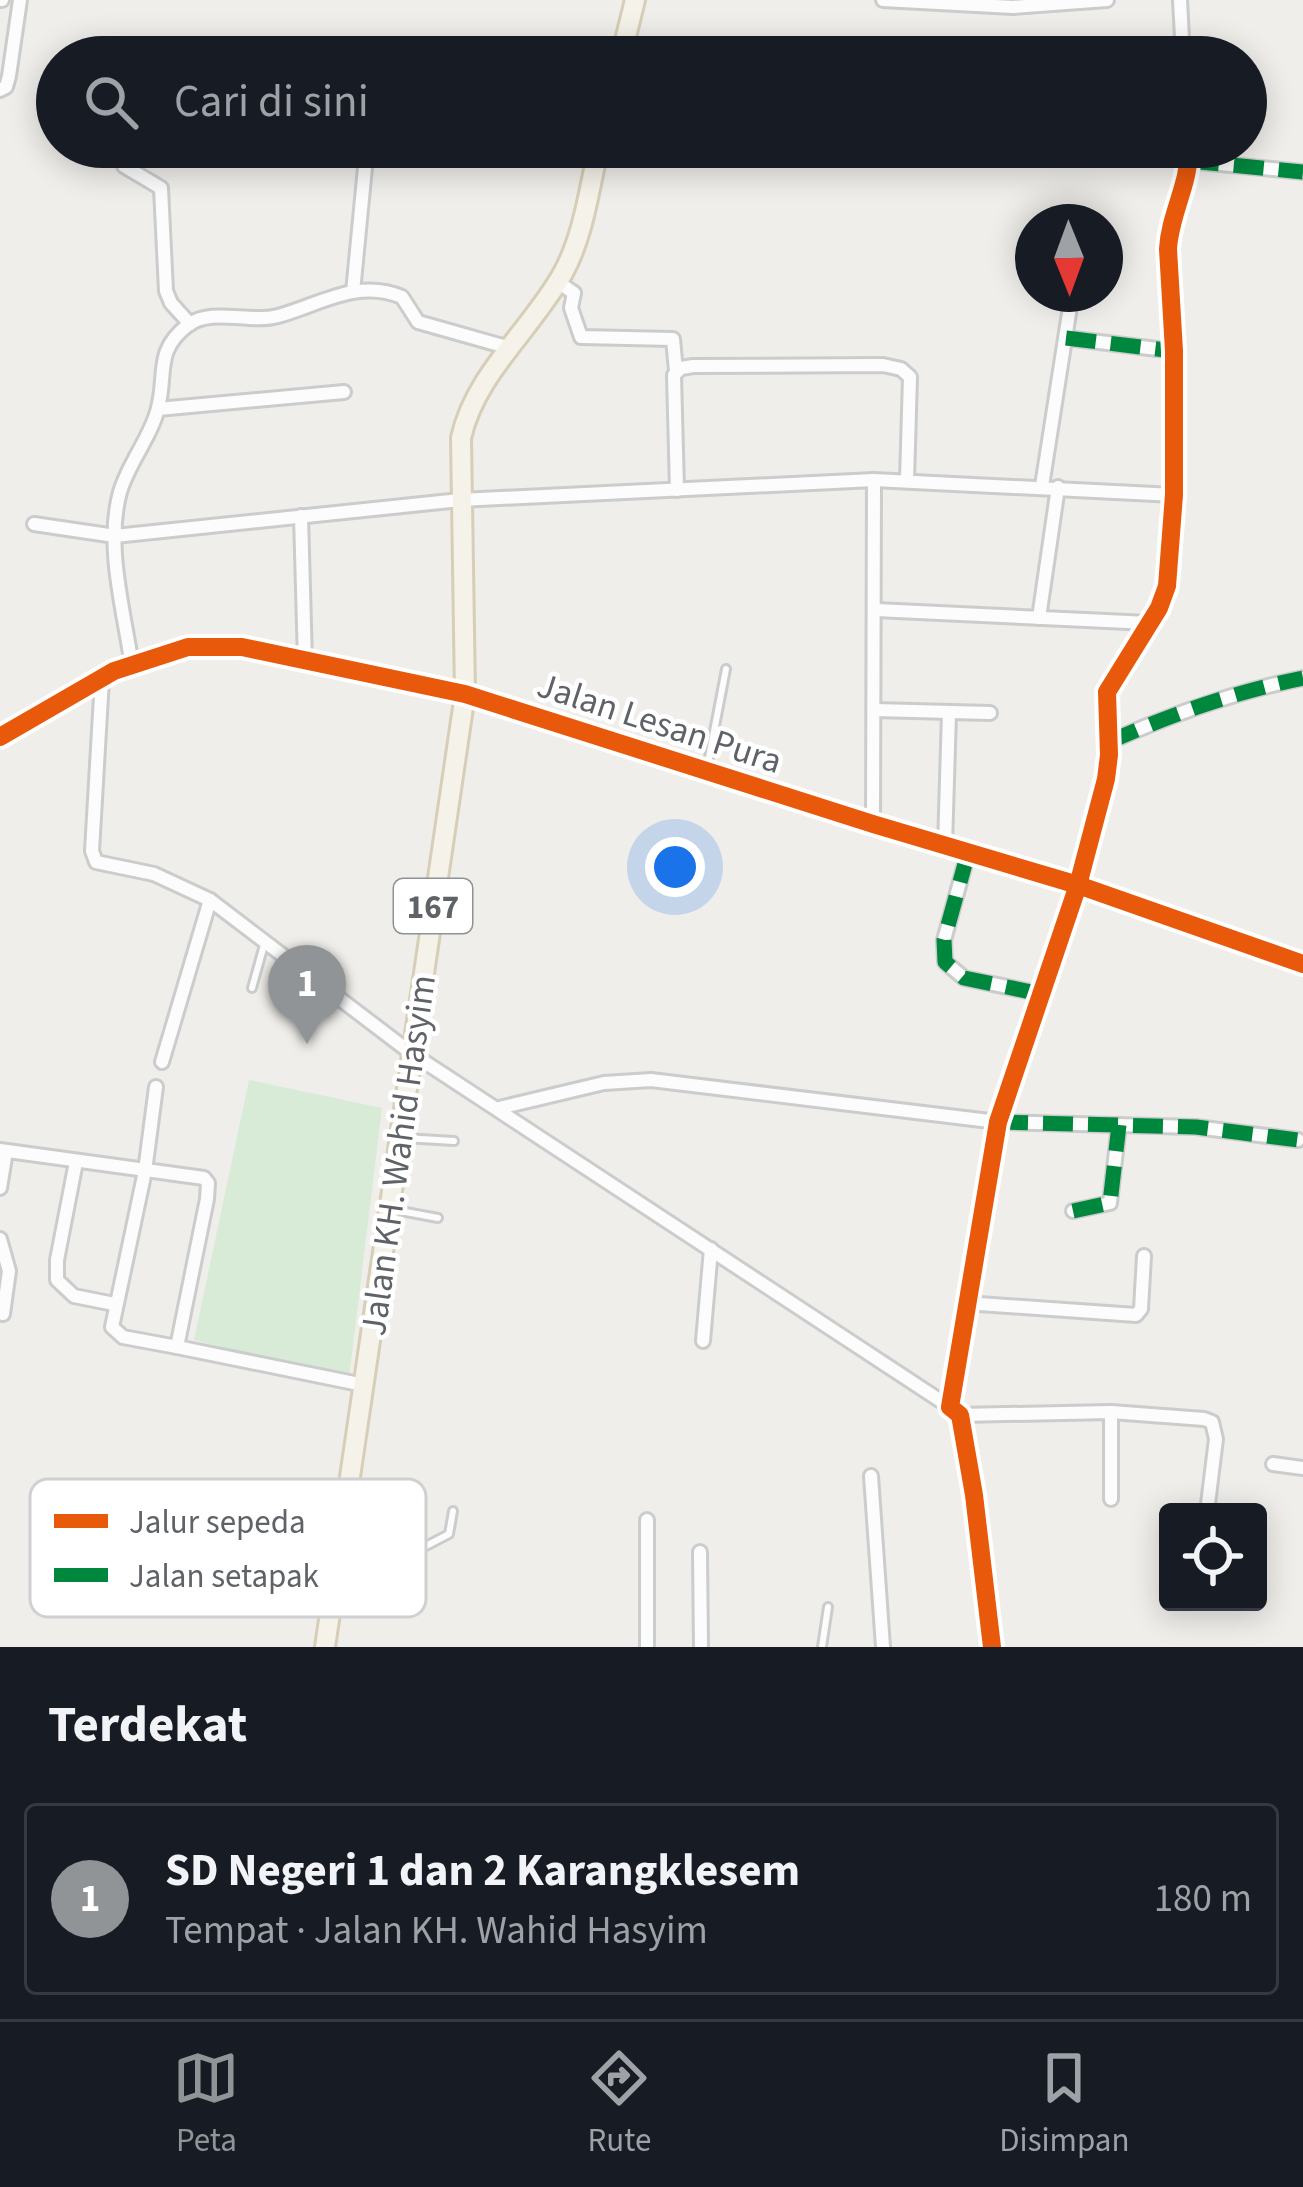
<!DOCTYPE html>
<html lang="id">
<meta charset="utf-8">
<style>
:root{--surface:#171b24;--page:#20242c;--text:#f1f3f6;--muted:#9ea1a6;--line:#363941;--accent:#919496}
body{margin:0;font-family:"Source Sans 3",sans-serif;background:var(--page);color:var(--text)}
.controls{position:absolute;right:36px;bottom:36px;display:grid;overflow:hidden;border-radius:12px;box-shadow:0 6px 30px #0003}
.controls button{width:108px;height:108px;display:grid;place-items:center;padding:0;border:0;border-bottom:3px solid var(--line);background:var(--surface);color:var(--text);font:60px sans-serif}
.compass{position:absolute;left:1015px;top:204px;width:108px;height:108px;border-radius:50%;background:var(--surface);box-shadow:0 6px 30px #0003;rotate:179deg}
.you{position:absolute;left:675px;top:867px;width:42px;height:42px;margin:-30px;border:9px solid #fff;border-radius:50%;background:#1a73e8;box-shadow:0 0 0 18px #1a73e833}
.badge{display:grid;place-items:center;width:78px;height:78px;border-radius:50%;background:var(--accent);color:#fff;font-size:39px;font-weight:700}
.pin{position:absolute;translate:-50% -99px;filter:drop-shadow(0 3px 6px #0008)}
.pin::after{content:'';position:absolute;top:63px;width:42px;height:36px;background:inherit;clip-path:polygon(0 0,100% 0,50% 100%)}
.list{margin:0;padding:0;list-style:none}
h2{display:flex;justify-content:space-between;align-items:center;height:156px;margin:0;padding:0 48px;font-size:51px}
h2 small{font-size:39px;font-weight:400;color:var(--muted)}
.list li{display:grid;grid-template-columns:78px 1fr auto;gap:36px;align-items:center;box-sizing:border-box;height:192px;margin:0 24px 24px;padding:0 24px;border:3px solid var(--line);border-radius:12px}
.list b{display:block;font-size:45px;white-space:nowrap}
.list p{margin:0;font-size:39px;white-space:nowrap;color:var(--muted)}
.list em{font-size:39px;font-style:normal;color:var(--muted)}
.icon{flex:none;width:66px;height:66px;fill:none;stroke:currentColor;stroke-width:2;stroke-linecap:round;stroke-linejoin:round}
.map{position:relative;flex:none;width:1303px;height:1647px;overflow:hidden}
.search{position:absolute;background:var(--surface);box-shadow:0 6px 30px #0003;left:36px;right:36px;top:36px;height:132px;display:flex;align-items:center;gap:30px;box-sizing:border-box;padding:0 42px;border-radius:66px;color:var(--muted);font-size:45px}
.sheet{height:372px;background:var(--surface)}
nav{display:flex;justify-content:space-around;align-items:center;box-sizing:border-box;height:168px;border-top:3px solid var(--line);background:var(--surface);font-size:33px;color:var(--muted)}
nav a{display:grid;justify-items:center;gap:6px}
nav .on{color:var(--accent)}
.map>svg:first-child{display:block}
.green{fill:#d8ebd6}
.lines{fill:none;stroke-linecap:round;stroke-linejoin:round}
.service-casing{stroke:#cbcccc;stroke-width:12}
.minor-casing{stroke:#cbcccc;stroke-width:18}
.tertiary-casing{stroke:#cbcccc;stroke-width:21}
.primary-casing{stroke:#d7ceb8;stroke-width:24}
.service{stroke:#fdfcfc;stroke-width:6}
.minor{stroke:#fdfcfc;stroke-width:12}
.tertiary{stroke:#fdfcfc;stroke-width:15}
.primary{stroke:#f4f2e9;stroke-width:18}
.quiet{stroke:#00873e;stroke-width:15;stroke-dasharray:30 15;stroke-linecap:butt}
.cycleway-casing{stroke:#fff;stroke-width:26}
.cycleway{stroke:#e8590c;stroke-width:18}
.labels{text-anchor:middle;stroke-width:9;stroke-linejoin:round;paint-order:stroke}
.shield{fill:#fff;stroke:#8f9295;stroke-width:3}
.shield-label{font-size:33px;font-weight:bold;fill:#5f6368}
.street-label{font-size:36px;fill:#5f6368;stroke:#fff}
.key{fill:#fff;stroke:#cfd0d2;stroke-width:3}
.key-label{font-size:33px;fill:#5f6368}
</style>
<div class="map">
<svg width="1303" height="1647" viewBox="0 0 1303 1647">
<rect width="100%" height="100%" fill="#efeeea"/>
<path class="green" d="M 249,1080 L 382,1108 L 349,1378 L 194,1340 Z"/>
<g class="lines">
<defs>
<g id="service">
<path d="M 707,768 L 726,669"/>
<path d="M 252,988 L 264,945"/>
<path d="M 404,1138 L 454,1141"/>
<path d="M 395,1210 L 438,1218"/>
<path d="M 345,1538 L 426,1546 L 449,1534 L 453,1511"/>
<path d="M 822,1647 L 828,1607"/>
</g>
<g id="minor">
<path d="M 0,0 L 2,0"/>
<path d="M 883,0 L 1013,7 L 1107,0"/>
<path d="M 1180,0 L 1183,57"/>
<path d="M 0,90 L 6,87 L 9,76 L 20,0"/>
<path d="M 127,147 L 121,152 L 124,166 L 161,188 L 166,291 L 171,303 L 190,324"/>
<path d="M 1189,161 L 1303,172"/>
<path d="M 558,282 L 574,293 L 571,308 L 581,337 L 673,339 L 676,371"/>
<path d="M 353,292 L 367,147"/>
<path d="M 1066,338 L 1174,351"/>
<path d="M 158,409 L 344,392"/>
<path d="M 1042,486 L 1072,294"/>
<path d="M 677,490 L 674,375 L 681,368 L 693,366 L 883,365 L 901,369 L 910,377 L 907,480"/>
<path d="M 301,516 L 305,662"/>
<path d="M 34,524 L 115,536 L 460,500 L 874,480 L 1174,495"/>
<path d="M 876,610 L 1149,623"/>
<path d="M 1039,618 L 1058,487"/>
<path d="M 132,666 C 124,611 105,546 120,492 C 129,462 151,437 158,408 C 167,374 154,351 188,325 C 212,307 250,324 278,316 C 319,305 358,278 402,297 L 418,322 L 510,348"/>
<path d="M 102,679 L 92,851 L 96,862 L 154,874 L 210,900 L 411,1053 L 950,1407"/>
<path d="M 874,710 L 990,713"/>
<path d="M 1109,742 C 1172,714 1235,692 1303,678"/>
<path d="M 873,824 L 874,480"/>
<path d="M 945,846 L 949,713"/>
<path d="M 968,853 L 944,940 L 945,962 L 964,978 L 1041,994"/>
<path d="M 162,1062 L 210,900"/>
<path d="M 156,1087 L 145,1171 L 112,1327 L 123,1337 L 177,1347"/>
<path d="M 499,1108 L 604,1083 L 651,1080 L 998,1122 L 1196,1127 L 1298,1140"/>
<path d="M 0,1150 L 204,1178 L 208,1183 L 207,1199 L 177,1347 L 364,1385"/>
<path d="M 76,1162 L 57,1260 L 57,1280 L 74,1296 L 114,1304"/>
<path d="M 0,1188 L 6,1151"/>
<path d="M 1073,1211 L 1110,1203 L 1119,1125"/>
<path d="M 0,1239 L 9,1271 L 3,1314"/>
<path d="M 965,1303 L 1136,1315 L 1141,1309 L 1144,1256"/>
<path d="M 703,1341 L 711,1249"/>
<path d="M 1111,1412 L 1111,1499"/>
<path d="M 960,1415 L 1111,1412 L 1204,1419 L 1212,1422 L 1216,1439 L 1207,1512"/>
<path d="M 1273,1464 L 1303,1468"/>
<path d="M 871,1476 L 883,1647"/>
<path d="M 700,1552 L 701,1647"/>
<path d="M 647,1647 L 647,1520"/>
<path d="M 992,1647 L 974,1495 L 960,1415 L 950,1407 L 998,1122 L 1078,885 L 1106,779 L 1109,755 L 1107,692 L 1159,608 L 1167,586 L 1174,495 L 1174,351 L 1168,249 C 1170,213 1190,184 1189,147"/>
</g>
<path id="tertiary" d="M 0,737 L 114,671 L 188,647 L 242,647 L 465,694 L 873,824 L 1078,885 L 1303,964"/>
<g id="primary">
<path d="M 621,57 L 635,0"/>
<path d="M 325,1647 L 465,694 L 461,438 C 475,374 532,329 563,273 C 584,235 589,188 599,147"/>
</g>
</defs>
<use href="#service" class="service-casing"/>
<use href="#minor" class="minor-casing"/>
<use href="#tertiary" class="tertiary-casing"/>
<use href="#primary" class="primary-casing"/>
<use href="#service" class="service"/>
<use href="#minor" class="minor"/>
<use href="#tertiary" class="tertiary"/>
<use href="#primary" class="primary"/>
<g class="quiet">
<path d="M 1189,161 L 1303,172"/>
<path d="M 1066,338 L 1174,351"/>
<path d="M 1109,742 C 1172,714 1235,692 1303,678"/>
<path d="M 968,853 L 944,940 L 945,962 L 964,978 L 1041,994"/>
<path d="M 998,1122 L 1196,1127 L 1298,1140"/>
<path d="M 1073,1211 L 1110,1203 L 1119,1125"/>
</g>
<defs>
<g id="cycleway">
<path d="M 0,737 L 114,671 L 188,647 L 242,647 L 465,694 L 873,824 L 1078,885 L 1303,964"/>
<path d="M 992,1647 L 974,1495 L 960,1415 L 950,1407 L 998,1122 L 1078,885 L 1106,779 L 1109,755 L 1107,692 L 1159,608 L 1167,586 L 1174,495 L 1174,351 L 1168,249 C 1170,213 1190,184 1189,147"/>
</g>
</defs>
<use href="#cycleway" class="cycleway-casing"/>
<use href="#cycleway" class="cycleway"/>
</g>
<g class="labels">
<rect class="shield" x="394" y="879" width="78" height="54" rx="9"/>
<g class="shield-label">
<text x="433" y="918">167</text>
</g>
<g class="street-label">
<text transform="translate(660 722) rotate(18)" y="13">Jalan Lesan Pura</text>
<text transform="translate(397 1155) rotate(-82)" y="13">Jalan KH. Wahid Hasyim</text>
</g>
</g>
<rect x="30" y="1479" width="396" height="138" rx="18" class="key"/>
<rect x="54" y="1514" width="54" height="14" fill="#e8590c"/>
<rect x="54" y="1568" width="54" height="14" fill="#00873e"/>
<g class="key-label">
<text x="129" y="1533">Jalur sepeda</text>
<text x="129" y="1587">Jalan setapak</text>
</g>
</svg>
<div class="controls">
<button><svg class="icon" aria-label="locate" viewBox="0 0 24 24"><circle cx="12" cy="12" r="6"/><path d="M12 2v4M12 18v4M2 12h4M18 12h4"/></svg></button>
</div>
<svg class="compass" viewBox="-18 -18 36 36"><path d="M0-13l5 13h-10z" fill="#e53935"/><path d="M0 13l5-13h-10z" fill="#9ea1a6"/></svg>
<div class="you"></div>
<div class="pin badge" style="left:307px;top:1044px">1</div>
<div class="search"><svg class="icon" aria-label="search" viewBox="0 0 24 24"><circle cx="10" cy="10" r="6"/><path d="M15 15l6 6"/></svg>Cari di sini</div>
</div>
<section class="sheet">
<h2>Terdekat<small></small></h2>
<ul class="list">
<li><span class="badge">1</span><div><b>SD Negeri 1 dan 2 Karangklesem</b><p>Tempat · Jalan KH. Wahid Hasyim</p></div><em>180 m</em></li>
</ul>
</section>
<nav>
<a class="on"><svg class="icon" aria-label="map" viewBox="0 0 24 24"><path d="M3 6l6-2 6 2 6-2v14l-6 2-6-2-6 2zM9 4v14M15 6v14"/></svg>Peta</a>
<a><svg class="icon" aria-label="directions" viewBox="0 0 24 24"><path d="M12 3l9 9-9 9-9-9zM9 14v-3h6M13 9l2 2-2 2"/></svg>Rute</a>
<a><svg class="icon" aria-label="saved" viewBox="0 0 24 24"><path d="M7 4h10v16l-5-4-5 4z"/></svg>Disimpan</a>
</nav>
